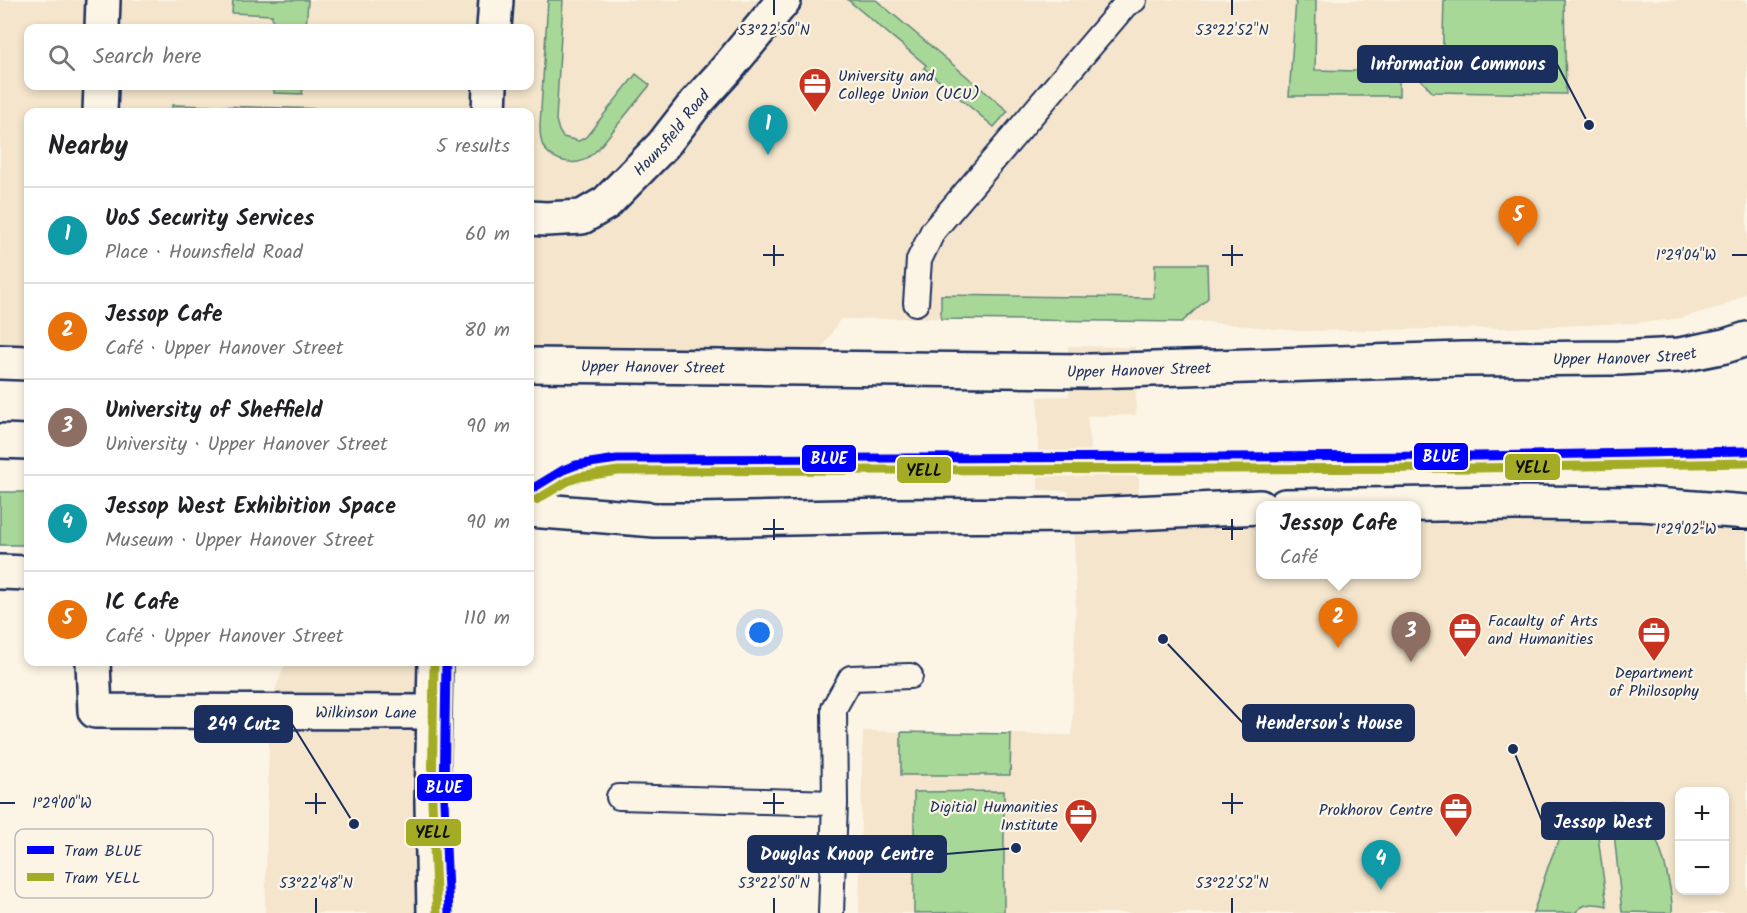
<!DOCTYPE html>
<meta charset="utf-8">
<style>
:root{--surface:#fff;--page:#f6f6f6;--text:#202124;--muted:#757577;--line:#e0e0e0;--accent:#b45309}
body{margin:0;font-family:Kalam,sans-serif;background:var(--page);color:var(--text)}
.controls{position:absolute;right:18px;bottom:18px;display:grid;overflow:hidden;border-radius:12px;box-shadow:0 3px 9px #0003}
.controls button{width:54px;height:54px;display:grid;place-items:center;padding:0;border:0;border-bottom:2px solid var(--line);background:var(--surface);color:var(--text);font:30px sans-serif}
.you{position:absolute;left:760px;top:633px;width:21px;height:21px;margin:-15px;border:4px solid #fff;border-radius:50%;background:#1a73e8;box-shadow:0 0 0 9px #1a73e833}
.badge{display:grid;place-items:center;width:39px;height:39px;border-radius:50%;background:var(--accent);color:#fff;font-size:20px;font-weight:700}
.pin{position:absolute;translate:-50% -50px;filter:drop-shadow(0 2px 3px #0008)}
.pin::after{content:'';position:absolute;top:32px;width:21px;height:18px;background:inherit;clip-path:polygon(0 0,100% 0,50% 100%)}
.popup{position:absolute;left:1256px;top:501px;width:165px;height:78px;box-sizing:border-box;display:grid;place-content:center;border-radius:12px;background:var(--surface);filter:drop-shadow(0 2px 4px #0005);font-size:20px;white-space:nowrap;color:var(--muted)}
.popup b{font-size:22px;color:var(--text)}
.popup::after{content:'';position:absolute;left:50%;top:100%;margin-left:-12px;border:12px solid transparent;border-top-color:var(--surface)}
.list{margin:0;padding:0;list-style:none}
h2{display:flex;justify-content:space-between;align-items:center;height:78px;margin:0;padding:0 24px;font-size:26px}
h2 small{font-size:20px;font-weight:400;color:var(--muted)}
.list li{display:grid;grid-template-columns:39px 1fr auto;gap:18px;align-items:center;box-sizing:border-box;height:96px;padding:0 24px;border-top:2px solid var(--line)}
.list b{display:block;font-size:22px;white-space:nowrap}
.list p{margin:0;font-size:20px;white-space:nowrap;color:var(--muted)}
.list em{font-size:20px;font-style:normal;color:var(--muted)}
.icon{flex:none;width:33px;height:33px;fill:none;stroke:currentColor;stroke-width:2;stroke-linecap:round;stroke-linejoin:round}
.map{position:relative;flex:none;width:1747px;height:913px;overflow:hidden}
.search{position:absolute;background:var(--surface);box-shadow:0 3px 9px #0003;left:24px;top:24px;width:510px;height:66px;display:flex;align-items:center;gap:15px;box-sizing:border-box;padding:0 21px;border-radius:12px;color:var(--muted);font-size:22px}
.panel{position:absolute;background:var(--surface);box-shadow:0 3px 9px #0003;left:24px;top:108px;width:510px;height:558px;border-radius:12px}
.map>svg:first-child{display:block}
.built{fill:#f4e5cc;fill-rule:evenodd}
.green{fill:#a8d897;stroke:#62847a;stroke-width:1.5}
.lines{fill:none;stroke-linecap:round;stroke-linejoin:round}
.lane-casing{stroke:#1b2f5e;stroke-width:28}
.street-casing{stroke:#1b2f5e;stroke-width:38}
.secondary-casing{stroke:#1b2f5e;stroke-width:38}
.highway-casing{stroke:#1b2f5e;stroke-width:38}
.lane{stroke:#fcf5e5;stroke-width:24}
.street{stroke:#fcf5e5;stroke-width:33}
.secondary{stroke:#fcf5e5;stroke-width:33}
.highway{stroke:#fcf5e5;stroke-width:33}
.tram-1-casing{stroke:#fcf5e5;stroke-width:14}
.tram-2-casing{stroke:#fcf5e5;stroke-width:14}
.tram-1{stroke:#00f;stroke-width:9}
.tram-2{stroke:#a4ac26;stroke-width:9}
.ticks{fill:none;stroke:#1b2f5e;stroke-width:2}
.labels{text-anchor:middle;stroke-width:4.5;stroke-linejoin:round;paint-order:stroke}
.poi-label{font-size:16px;fill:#1b2f5e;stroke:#fcf5e5;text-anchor:start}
.street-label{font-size:16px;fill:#1b2f5e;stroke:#fcf5e5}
.key{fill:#fcf5e5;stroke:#b8babc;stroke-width:1.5}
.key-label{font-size:16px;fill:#1b2f5e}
.ticks-label{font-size:15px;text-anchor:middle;fill:#1b2f5e;stroke:#fcf5e5;stroke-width:4.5;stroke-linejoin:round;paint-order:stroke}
.leader{fill:none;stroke:#1b2f5e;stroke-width:2}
.callout-dot{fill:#1b2f5e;stroke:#fcf5e5;stroke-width:2}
.callout{fill:#1b2f5e;stroke:#1b2f5e;stroke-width:2}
.callout-label{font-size:18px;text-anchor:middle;font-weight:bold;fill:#fff}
.line-badge{stroke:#fcf5e5;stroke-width:2}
.badge-label{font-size:16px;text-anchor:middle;font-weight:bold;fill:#fff}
.pale-badge-label{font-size:16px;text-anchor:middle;font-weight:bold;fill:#111}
</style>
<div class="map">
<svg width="1747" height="913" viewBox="0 0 1747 913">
<rect width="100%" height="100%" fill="#fcf5e5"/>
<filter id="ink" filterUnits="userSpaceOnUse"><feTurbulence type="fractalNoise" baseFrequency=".0167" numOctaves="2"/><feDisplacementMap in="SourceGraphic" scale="12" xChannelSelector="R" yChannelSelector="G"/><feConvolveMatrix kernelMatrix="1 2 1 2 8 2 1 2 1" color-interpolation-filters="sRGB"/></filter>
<g filter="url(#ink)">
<g class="built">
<path d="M 0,0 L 1747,0 L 1747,293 L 1723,306 L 1681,318 L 1659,321 L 1635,323 L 1503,328 L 1299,331 L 1208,322 L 915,318 L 840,319 L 810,369 L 530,365 L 530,112 L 28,112 L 28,364 L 0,364 ZM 28,28 L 530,28 L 530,86 L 28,86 Z"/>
<path d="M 1068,346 L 1135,347 L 1136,415 L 1087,416 L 1093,471 L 1133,472 L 1139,478 L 1138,512 L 1260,507 L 1260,574 L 1416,574 L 1416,506 L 1747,512 L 1747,913 L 859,913 L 863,731 L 1072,735 L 1076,592 L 1073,515 L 1068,491 L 1038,490 L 1038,397 L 1069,396 ZM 1680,792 L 1724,792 L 1724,890 L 1680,890 Z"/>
<path d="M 286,662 L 435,662 L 434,913 L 265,913 L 269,740 L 273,695 Z"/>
</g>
<g class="green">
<path d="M 233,0 L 308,0 L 306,28 L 273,28 L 272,15 L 232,13 Z"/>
<path d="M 548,0 L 563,0 L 556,120 L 559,131 L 563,137 L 579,141 L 586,137 L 636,74 L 650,85 L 598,149 C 592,154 586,161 578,162 C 566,164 551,158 544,148 C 540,142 540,132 540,125 Z"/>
<path d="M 848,0 L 876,0 L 1008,111 L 994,127 L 924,68 L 926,65 Z"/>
<path d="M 1296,0 L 1316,0 L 1315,70 L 1399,72 L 1399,96 L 1289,96 Z"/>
<path d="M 1444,0 L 1564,0 L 1566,94 L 1432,92 L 1414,72 L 1442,72 Z"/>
<path d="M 274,86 L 303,86 L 302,94 L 274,93 Z"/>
<path d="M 172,105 L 329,109 L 329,112 L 172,112 Z"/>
<path d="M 1155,264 L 1207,264 L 1208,298 L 1182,322 L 941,319 L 941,295 L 1154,298 Z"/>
<rect x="0" y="492" width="28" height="53"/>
<path d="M 901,732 L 1011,734 L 1010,775 L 901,775 Z"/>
<path d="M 1004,791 L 1004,912 L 914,913 L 914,792 Z"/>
<path d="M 1611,802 C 1616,803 1624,802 1629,803 C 1655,812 1674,888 1672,913 L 1622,912 Z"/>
<path d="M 1594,805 L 1607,906 C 1594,903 1584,902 1575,913 L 1533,913 C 1544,884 1549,851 1569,826 C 1576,818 1586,812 1594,805 Z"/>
</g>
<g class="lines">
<defs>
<g id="lane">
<path d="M 916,303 L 919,260 L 933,231 L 1126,4 L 1134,0"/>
<path d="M 619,797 L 835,803"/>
<path d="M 831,913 L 835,803 L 834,708 L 851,678 L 910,676"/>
</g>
<g id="street">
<path d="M 102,28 L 103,0"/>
<path d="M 100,112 L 101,86"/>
<path id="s1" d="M 530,218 L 546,219 L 582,217 L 606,203 L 663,145 L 695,104 L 726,70 L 784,0"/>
<path d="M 0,572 L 28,573"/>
<path id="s2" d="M 93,662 L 95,711 L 434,712"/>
</g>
<g id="secondary">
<path d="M 494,28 L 496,0"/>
<path d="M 489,112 L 490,86"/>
<path d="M 434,913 L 432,802 L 435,662"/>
</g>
<g id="highway">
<path d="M 0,362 L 28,363"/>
<path id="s3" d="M 530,365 L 1090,371 L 1462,359 L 1619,358 L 1680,355 L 1725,346 L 1747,339"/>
<path d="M 0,441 L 28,442"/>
<path d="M 1285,506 L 1517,503 L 1641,504 L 1747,512"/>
<path d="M 530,510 L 655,520 L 698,520 L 891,516 L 1091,515 L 1260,507"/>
</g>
</defs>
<use href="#lane" class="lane-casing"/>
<use href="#street" class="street-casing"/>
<use href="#secondary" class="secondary-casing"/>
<use href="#highway" class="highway-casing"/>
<use href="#lane" class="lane"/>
<use href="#street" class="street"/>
<use href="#secondary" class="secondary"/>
<use href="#highway" class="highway"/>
<defs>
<g id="tram-1">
<path d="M 530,490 L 563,470 L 576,465 L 617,459 L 1477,456 L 1747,451"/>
<path d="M 446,662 L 444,801 L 449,913"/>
</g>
<g id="tram-2">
<path d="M 536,500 L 568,481 L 579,477 L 618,471 L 1477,468 L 1747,463"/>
<path d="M 434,662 L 432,801 L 437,913"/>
</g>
</defs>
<use href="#tram-1" class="tram-1-casing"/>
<use href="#tram-2" class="tram-2-casing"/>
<use href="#tram-1" class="tram-1"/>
<use href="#tram-2" class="tram-2"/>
</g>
</g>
<path class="ticks" d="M 774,0 L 774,15M 1232,0 L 1232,15M 774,245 L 774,266M 1232,245 L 1232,266M 763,255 L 784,255M 1222,255 L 1243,255M 1732,255 L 1747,255M 774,519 L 774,540M 1232,519 L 1232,540M 763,529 L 784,529M 1222,529 L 1243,529M 1732,529 L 1747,529M 316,793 L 316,814M 774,793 L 774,814M 1232,793 L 1232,814M 0,803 L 15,803M 305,803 L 326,803M 763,803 L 784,803M 1222,803 L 1243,803M 316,898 L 316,913M 774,898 L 774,913M 1232,898 L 1232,913"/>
<defs>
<symbol id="office-pin" viewBox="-11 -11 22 30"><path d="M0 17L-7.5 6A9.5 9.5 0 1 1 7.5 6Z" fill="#c8321e" stroke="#fcf5e5"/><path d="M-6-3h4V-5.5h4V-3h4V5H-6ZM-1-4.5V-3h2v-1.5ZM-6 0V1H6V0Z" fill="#fff"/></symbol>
</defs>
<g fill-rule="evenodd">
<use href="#office-pin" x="796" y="65" width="38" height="52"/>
<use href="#office-pin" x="1446" y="610" width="38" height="52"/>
<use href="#office-pin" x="1635" y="614" width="38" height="52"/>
<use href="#office-pin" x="1437" y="790" width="38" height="52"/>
<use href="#office-pin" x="1062" y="796" width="38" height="52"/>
</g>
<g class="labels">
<g class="poi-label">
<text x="838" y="81">University and<tspan x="838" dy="18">College Union (UCU)</tspan></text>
<text x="1488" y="626">Facaulty of Arts<tspan x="1488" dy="18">and Humanities</tspan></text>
<text x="1654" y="678" text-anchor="middle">Department<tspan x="1654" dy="18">of Philosophy</tspan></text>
<text x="1058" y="812" text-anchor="end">Digitial Humanities<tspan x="1058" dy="18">Institute</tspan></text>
<text x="1433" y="815" text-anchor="end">Prokhorov Centre</text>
</g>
<g class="street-label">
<text dy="6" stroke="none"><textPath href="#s1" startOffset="176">Hounsfield Road</textPath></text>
<text dy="6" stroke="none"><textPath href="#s3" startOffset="1095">Upper Hanover Street</textPath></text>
<text dy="6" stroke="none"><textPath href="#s3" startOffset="123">Upper Hanover Street</textPath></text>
<text dy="6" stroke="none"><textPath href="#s3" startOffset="609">Upper Hanover Street</textPath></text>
<text dy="6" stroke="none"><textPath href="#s2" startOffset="320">Wilkinson Lane</textPath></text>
</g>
</g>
<rect x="15" y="829" width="198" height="69" rx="9" class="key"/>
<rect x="27" y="846" width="27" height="8" fill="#00f"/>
<rect x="27" y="873" width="27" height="8" fill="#a4ac26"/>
<g class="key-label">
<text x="64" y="856">Tram BLUE</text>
<text x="64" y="883">Tram YELL</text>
</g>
<g class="ticks-label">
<text x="774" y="35">53°22'50"N</text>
<text x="1232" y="35">53°22'52"N</text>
<text x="1686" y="260">1°29'04"W</text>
<text x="1686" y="534">1°29'02"W</text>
<text x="62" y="808">1°29'00"W</text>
<text x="316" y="888">53°22'48"N</text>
<text x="774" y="888">53°22'50"N</text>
<text x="1232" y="888">53°22'52"N</text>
</g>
<path class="leader" d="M1589 125L1557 64M1163 639L1243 723M354 824L292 724M1513 749L1542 821M1016 848L946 854"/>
<g class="callout-dot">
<circle cx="1589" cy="125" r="6"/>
<circle cx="1163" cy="639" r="6"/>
<circle cx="354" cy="824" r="6"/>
<circle cx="1513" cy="749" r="6"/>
<circle cx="1016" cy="848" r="6"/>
</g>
<g class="callout">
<rect x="1358" y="46" width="199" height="36" rx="6"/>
<rect x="1243" y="705" width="171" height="36" rx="6"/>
<rect x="195" y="706" width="97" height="36" rx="6"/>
<rect x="1542" y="803" width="122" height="36" rx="6"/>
<rect x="748" y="836" width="198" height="36" rx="6"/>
</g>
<g class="callout-label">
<text x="1458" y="70">Information Commons</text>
<text x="1329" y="729">Henderson's House</text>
<text x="244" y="730">249 Cutz</text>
<text x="1603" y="828">Jessop West</text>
<text x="847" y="860">Douglas Knoop Centre</text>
</g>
<g class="line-badge">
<rect x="1413" y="442" width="56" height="29" rx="6" fill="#00f"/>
<rect x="801" y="444" width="56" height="29" rx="6" fill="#00f"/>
<rect x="1504" y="453" width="57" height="28" rx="6" fill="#a4ac26"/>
<rect x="896" y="456" width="56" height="28" rx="6" fill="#a4ac26"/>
<rect x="416" y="773" width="57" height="29" rx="6" fill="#00f"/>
<rect x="405" y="818" width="57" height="29" rx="6" fill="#a4ac26"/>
</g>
<g class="badge-label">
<text x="1441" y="462">BLUE</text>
<text x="829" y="464">BLUE</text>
<text x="444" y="793">BLUE</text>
</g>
<g class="pale-badge-label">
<text x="1533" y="473">YELL</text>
<text x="924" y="476">YELL</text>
<text x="433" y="838">YELL</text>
</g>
</svg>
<div class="controls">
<button>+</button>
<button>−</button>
</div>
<div class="you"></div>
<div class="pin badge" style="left:768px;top:155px;background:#0f9aa8">1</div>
<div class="pin badge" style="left:1338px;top:648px;background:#e8710a">2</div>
<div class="popup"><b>Jessop Cafe</b>Café</div>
<div class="pin badge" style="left:1411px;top:662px;background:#8d6e63">3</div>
<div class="pin badge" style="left:1381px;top:890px;background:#0f9aa8">4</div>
<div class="pin badge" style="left:1518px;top:246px;background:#e8710a">5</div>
<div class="search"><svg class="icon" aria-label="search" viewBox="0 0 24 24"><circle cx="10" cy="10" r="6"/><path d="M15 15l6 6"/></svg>Search here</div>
<section class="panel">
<h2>Nearby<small>5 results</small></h2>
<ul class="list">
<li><span class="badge" style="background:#0f9aa8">1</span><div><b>UoS Security Services</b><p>Place · Hounsfield Road</p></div><em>60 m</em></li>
<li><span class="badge" style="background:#e8710a">2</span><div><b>Jessop Cafe</b><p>Café · Upper Hanover Street</p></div><em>80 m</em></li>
<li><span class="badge" style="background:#8d6e63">3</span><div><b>University of Sheffield</b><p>University · Upper Hanover Street</p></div><em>90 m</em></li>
<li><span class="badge" style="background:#0f9aa8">4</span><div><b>Jessop West Exhibition Space</b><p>Museum · Upper Hanover Street</p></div><em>90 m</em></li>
<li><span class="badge" style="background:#e8710a">5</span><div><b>IC Cafe</b><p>Café · Upper Hanover Street</p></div><em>110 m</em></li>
</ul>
</section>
</div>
